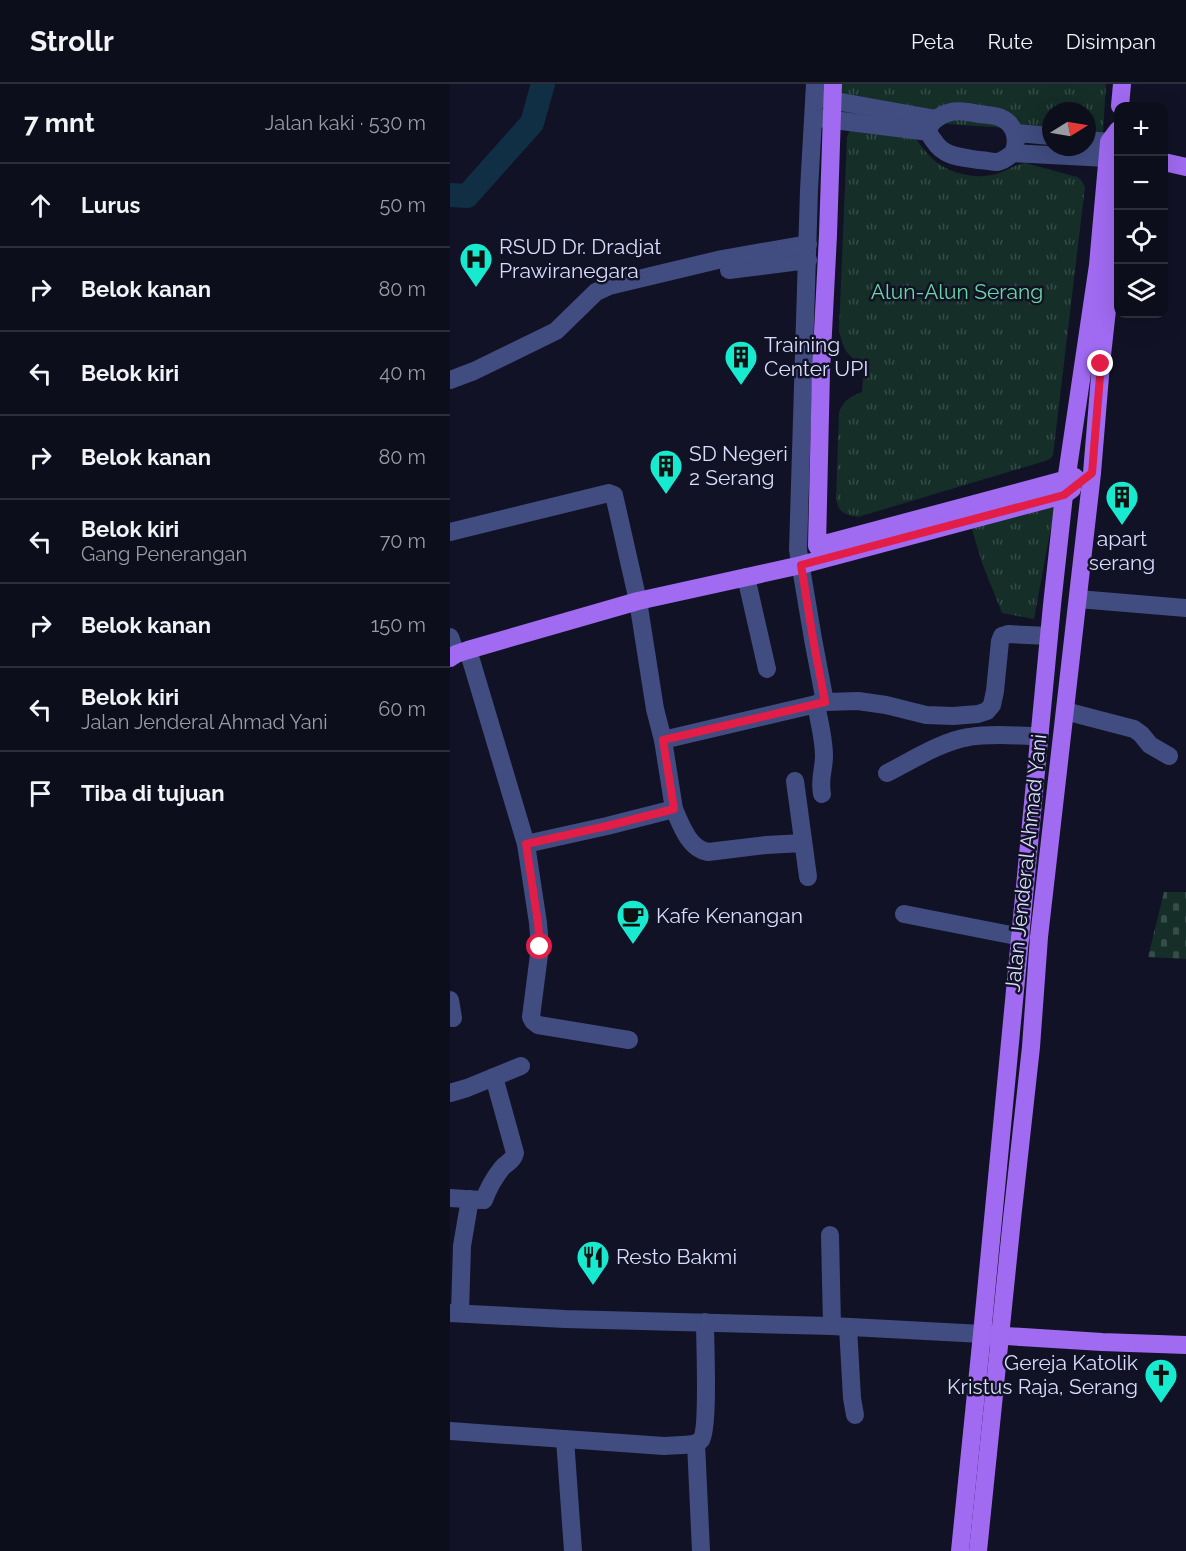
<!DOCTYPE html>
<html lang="id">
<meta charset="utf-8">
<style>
:root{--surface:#0d0e1c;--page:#1b1c29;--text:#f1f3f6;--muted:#9a9ca3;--line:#2d2e3b}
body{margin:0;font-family:Raleway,sans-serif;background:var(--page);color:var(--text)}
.controls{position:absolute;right:18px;top:18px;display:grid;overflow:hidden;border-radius:12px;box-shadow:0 6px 24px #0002}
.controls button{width:54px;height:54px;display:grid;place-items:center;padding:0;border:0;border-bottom:2px solid var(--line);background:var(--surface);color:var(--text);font:30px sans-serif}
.compass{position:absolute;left:592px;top:18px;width:54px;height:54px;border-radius:50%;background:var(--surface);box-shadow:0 6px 24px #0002;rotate:79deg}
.stop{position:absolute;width:18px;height:18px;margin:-14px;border:4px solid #e11d48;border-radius:50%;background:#fff}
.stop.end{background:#e11d48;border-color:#fff;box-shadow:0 2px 6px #0008}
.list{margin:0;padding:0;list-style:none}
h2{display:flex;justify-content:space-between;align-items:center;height:78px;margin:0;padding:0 24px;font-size:26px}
h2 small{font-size:20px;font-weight:400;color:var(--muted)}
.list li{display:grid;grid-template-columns:39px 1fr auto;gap:18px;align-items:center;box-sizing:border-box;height:84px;padding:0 24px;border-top:2px solid var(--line)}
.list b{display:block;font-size:22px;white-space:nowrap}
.list p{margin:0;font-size:20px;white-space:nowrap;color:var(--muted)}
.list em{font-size:20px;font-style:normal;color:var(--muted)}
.icon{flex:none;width:33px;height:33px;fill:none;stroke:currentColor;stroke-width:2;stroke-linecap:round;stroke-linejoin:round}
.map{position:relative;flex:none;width:736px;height:1467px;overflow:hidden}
header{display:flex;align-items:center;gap:36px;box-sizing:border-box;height:84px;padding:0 30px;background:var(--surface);border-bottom:2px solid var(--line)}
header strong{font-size:28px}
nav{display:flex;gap:33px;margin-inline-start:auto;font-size:21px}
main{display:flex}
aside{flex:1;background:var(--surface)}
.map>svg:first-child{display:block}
.cemetery{fill:url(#cemetery-stones)}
.park{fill:url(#park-tufts)}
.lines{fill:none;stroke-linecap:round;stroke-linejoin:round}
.river{stroke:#112f44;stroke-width:24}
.minor{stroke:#414c80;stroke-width:18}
.major{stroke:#a06af1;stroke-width:18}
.route{stroke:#e11d48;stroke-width:8}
.labels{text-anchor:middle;stroke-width:5;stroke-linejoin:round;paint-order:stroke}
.poi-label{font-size:21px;fill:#d9ddfc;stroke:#111225;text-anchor:start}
.park-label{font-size:21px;fill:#6bd6a3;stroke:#111225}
.street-label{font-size:21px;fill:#d9ddfc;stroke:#111225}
</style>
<header>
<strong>Strollr</strong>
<nav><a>Peta</a><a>Rute</a><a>Disimpan</a></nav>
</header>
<main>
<aside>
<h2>7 mnt<small>Jalan kaki · 530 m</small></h2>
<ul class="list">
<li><svg class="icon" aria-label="ahead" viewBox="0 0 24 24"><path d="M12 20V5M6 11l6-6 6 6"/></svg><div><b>Lurus</b></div><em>50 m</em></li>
<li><svg class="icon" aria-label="right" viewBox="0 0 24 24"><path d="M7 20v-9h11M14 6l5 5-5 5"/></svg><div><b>Belok kanan</b></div><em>80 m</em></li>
<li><svg class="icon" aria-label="left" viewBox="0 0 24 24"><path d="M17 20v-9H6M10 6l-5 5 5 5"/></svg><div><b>Belok kiri</b></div><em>40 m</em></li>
<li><svg class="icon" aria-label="right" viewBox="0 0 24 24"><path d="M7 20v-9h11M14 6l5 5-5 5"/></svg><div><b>Belok kanan</b></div><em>80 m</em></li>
<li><svg class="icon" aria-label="left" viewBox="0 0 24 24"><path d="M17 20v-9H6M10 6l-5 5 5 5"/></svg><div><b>Belok kiri</b><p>Gang Penerangan</p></div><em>70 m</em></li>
<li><svg class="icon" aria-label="right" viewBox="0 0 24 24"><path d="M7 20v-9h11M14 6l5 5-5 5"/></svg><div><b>Belok kanan</b></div><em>150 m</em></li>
<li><svg class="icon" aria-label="left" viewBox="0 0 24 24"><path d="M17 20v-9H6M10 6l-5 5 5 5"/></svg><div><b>Belok kiri</b><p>Jalan Jenderal Ahmad Yani</p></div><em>60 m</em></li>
<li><svg class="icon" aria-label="arrive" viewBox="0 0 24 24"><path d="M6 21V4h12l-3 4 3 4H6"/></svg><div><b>Tiba di tujuan</b></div></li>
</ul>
</aside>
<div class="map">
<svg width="736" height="1467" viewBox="0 0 736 1467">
<defs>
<pattern id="cemetery-stones" width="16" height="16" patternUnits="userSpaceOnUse" patternTransform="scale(1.5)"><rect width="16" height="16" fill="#152e28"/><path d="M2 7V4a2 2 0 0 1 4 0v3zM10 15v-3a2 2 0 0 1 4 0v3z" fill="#364c48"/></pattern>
<pattern id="park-tufts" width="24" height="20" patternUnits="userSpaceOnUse" patternTransform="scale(1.5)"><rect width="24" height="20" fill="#152e28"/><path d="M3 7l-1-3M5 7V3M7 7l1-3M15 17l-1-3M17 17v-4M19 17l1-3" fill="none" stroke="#364c48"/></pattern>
</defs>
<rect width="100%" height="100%" fill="#111225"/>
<path class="cemetery" d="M 714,808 L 736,808 L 736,875 L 698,873 Z"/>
<g class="park">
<path d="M 363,0 L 656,0 L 653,50 L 637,49 L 637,27 L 601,27 L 601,47 L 361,31 Z"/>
<path d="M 400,46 L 464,52 C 471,62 479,73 489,80 C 505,91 528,95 546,90 C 557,87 565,80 576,79 L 627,93 L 632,97 L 635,103 L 603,371 L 600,375 L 595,377 L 408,433 C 394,430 390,430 386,416 L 389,328 C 395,315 400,313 412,308 L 414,281 C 396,272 394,266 389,247 L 397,53 Z"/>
<path d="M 605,422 L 584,535 L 552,529 L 532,479 L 520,439 Z"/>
</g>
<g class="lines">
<path class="river" d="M 0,111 L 17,112 L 82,39 L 93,0"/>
<g class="minor">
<path d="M 365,0 L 359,106 L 348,466 L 363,555 L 375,618"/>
<path d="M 369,14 L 486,35"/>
<path d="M 368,34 L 479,48"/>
<path d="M 565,49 L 601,52"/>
<path d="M 637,56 L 659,58"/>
<path d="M 563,69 C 569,56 565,40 551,34 C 545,31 536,31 529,30 C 520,28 510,26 501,28 C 492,30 477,38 479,49 C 480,52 482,54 484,57 C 494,73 511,73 529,76 C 534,76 541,78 547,78 C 554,77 558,73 563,69 L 657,74"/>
<path d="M 279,186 L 358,176"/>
<path d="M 0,296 L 24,287 L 106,247 L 146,208 L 159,202 L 272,175 L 358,160"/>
<path d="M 0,448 L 159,409 L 164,411 L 188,517 L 205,625 L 213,656 L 224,725 L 157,742 L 76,760 L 18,566"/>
<path d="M 296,493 L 317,585"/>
<path d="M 628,515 L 736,524"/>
<path d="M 0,553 L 6,570"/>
<path d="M 366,620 C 369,637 374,655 374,672 C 374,686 369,694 372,710"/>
<path d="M 615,627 L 684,645 L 691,650 L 700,661 L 719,672"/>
<path d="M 213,656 L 375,618 L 408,617 L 436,621 L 476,631 L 503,632 L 528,630 L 537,627 L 542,621 L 545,607 L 550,557 L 552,552 L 558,550 L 599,552"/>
<path d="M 437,689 C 461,677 492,657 519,653 C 542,649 566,652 590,652"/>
<path d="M 345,697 L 358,793"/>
<path d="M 224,725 C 231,741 239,765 258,768 L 316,761 L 353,759"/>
<path d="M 76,760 L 88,839 L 90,863 L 81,933 L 83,937 L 88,941 L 179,956"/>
<path d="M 454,830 L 571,853"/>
<path d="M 0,916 L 3,934"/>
<path d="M 0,1009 L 17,1004 L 71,982"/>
<path d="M 0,1114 L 31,1116"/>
<path d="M 34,1116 C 38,1105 44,1094 52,1084 C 57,1078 63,1078 65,1069 L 44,993"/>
<path d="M 380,1151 L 382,1242"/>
<path d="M 0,1229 L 115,1235 L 382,1242 L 532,1250"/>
<path d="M 10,1229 L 12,1162 L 20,1115"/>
<path d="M 398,1243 L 402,1314 L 405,1331"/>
<path d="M 0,1347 L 214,1362 C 222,1361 246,1362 251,1356 C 259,1345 255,1257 255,1238"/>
<path d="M 115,1355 L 123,1467"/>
<path d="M 246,1359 L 251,1467"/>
</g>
<g class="major">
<path d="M 383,0 L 378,151 L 371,287 L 367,462 L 625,393"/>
<path d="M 670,22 L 672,0"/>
<path d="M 714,78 L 736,83"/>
<path d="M 0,574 L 6,570 L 18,566 L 188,517 L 351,481 L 614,411 L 622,405"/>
<path d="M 540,1251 L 652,1258 L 736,1261"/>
<path d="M 510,1467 L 532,1250 L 602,521 L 614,411 L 648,181 L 659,58 L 668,46"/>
<path d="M 528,1467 L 562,1135 L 581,963 L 589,853 L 642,389 L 651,280 L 663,172 L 668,96"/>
</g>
</g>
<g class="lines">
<path class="route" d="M 90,863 L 88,839 L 76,760 L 157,742 L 224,725 L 213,656 L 375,618 L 363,555 L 351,481 L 614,411 L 642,389 L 651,280"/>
</g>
<defs>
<symbol id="hospital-pin" viewBox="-11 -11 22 30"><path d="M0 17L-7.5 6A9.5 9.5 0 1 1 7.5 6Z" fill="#17eacf" stroke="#111225"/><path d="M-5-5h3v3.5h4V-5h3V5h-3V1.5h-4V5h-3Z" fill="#111"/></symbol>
<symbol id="building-pin" viewBox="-11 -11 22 30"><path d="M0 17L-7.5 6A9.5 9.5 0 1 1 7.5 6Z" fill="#17eacf" stroke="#111225"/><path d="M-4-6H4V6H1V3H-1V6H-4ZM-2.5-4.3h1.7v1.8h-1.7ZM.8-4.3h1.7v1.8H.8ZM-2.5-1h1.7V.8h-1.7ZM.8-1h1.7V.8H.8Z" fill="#111"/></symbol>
<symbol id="cafe-pin" viewBox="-11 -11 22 30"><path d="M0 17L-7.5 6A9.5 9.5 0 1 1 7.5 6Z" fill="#17eacf" stroke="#111225"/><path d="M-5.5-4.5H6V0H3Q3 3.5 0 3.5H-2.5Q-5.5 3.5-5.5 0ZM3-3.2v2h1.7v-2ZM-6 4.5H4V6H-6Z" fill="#111"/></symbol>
<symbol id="restaurant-pin" viewBox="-11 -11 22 30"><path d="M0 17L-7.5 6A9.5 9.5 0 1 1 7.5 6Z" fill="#17eacf" stroke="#111225"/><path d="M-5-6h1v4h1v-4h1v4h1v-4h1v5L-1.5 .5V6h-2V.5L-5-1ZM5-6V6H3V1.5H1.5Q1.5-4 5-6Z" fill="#111"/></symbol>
<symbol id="church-pin" viewBox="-11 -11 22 30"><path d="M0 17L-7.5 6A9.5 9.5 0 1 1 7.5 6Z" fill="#17eacf" stroke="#111225"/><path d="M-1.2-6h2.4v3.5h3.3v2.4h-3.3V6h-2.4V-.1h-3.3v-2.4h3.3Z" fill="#111"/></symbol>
</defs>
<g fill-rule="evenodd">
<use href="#hospital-pin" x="7" y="156" width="38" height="52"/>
<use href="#building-pin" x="272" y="254" width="38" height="52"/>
<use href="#building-pin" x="197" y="363" width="38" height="52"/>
<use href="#building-pin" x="653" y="394" width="38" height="52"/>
<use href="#cafe-pin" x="164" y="813" width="38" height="52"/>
<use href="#restaurant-pin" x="124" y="1154" width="38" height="52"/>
<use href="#church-pin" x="692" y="1272" width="38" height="52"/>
</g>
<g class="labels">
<g class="poi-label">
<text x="49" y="170">RSUD Dr. Dradjat<tspan x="49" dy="24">Prawiranegara</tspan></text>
<text x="314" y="268">Training<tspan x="314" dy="24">Center UPI</tspan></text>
<text x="239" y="377">SD Negeri<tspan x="239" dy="24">2 Serang</tspan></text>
<text x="672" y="462" text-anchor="middle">apart<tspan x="672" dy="24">serang</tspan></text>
<text x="206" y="839">Kafe Kenangan</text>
<text x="166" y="1180">Resto Bakmi</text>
<text x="688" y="1286" text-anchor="end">Gereja Katolik<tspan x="688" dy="24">Kristus Raja, Serang</tspan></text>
</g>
<g class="park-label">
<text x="507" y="215">Alun-Alun Serang</text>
</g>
<g class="street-label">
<text transform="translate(576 779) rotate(-84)" y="7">Jalan Jenderal Ahmad Yani</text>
</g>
</g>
</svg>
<div class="controls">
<button>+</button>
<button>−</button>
<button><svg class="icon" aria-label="locate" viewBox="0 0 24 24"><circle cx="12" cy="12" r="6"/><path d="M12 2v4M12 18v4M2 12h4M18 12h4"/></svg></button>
<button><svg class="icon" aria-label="layers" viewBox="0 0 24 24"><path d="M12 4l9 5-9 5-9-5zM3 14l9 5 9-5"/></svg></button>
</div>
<svg class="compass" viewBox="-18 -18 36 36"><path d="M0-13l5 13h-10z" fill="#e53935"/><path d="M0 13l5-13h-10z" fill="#9a9ca3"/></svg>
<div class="stop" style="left:90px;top:863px"></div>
<div class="stop end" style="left:651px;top:280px"></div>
</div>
</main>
